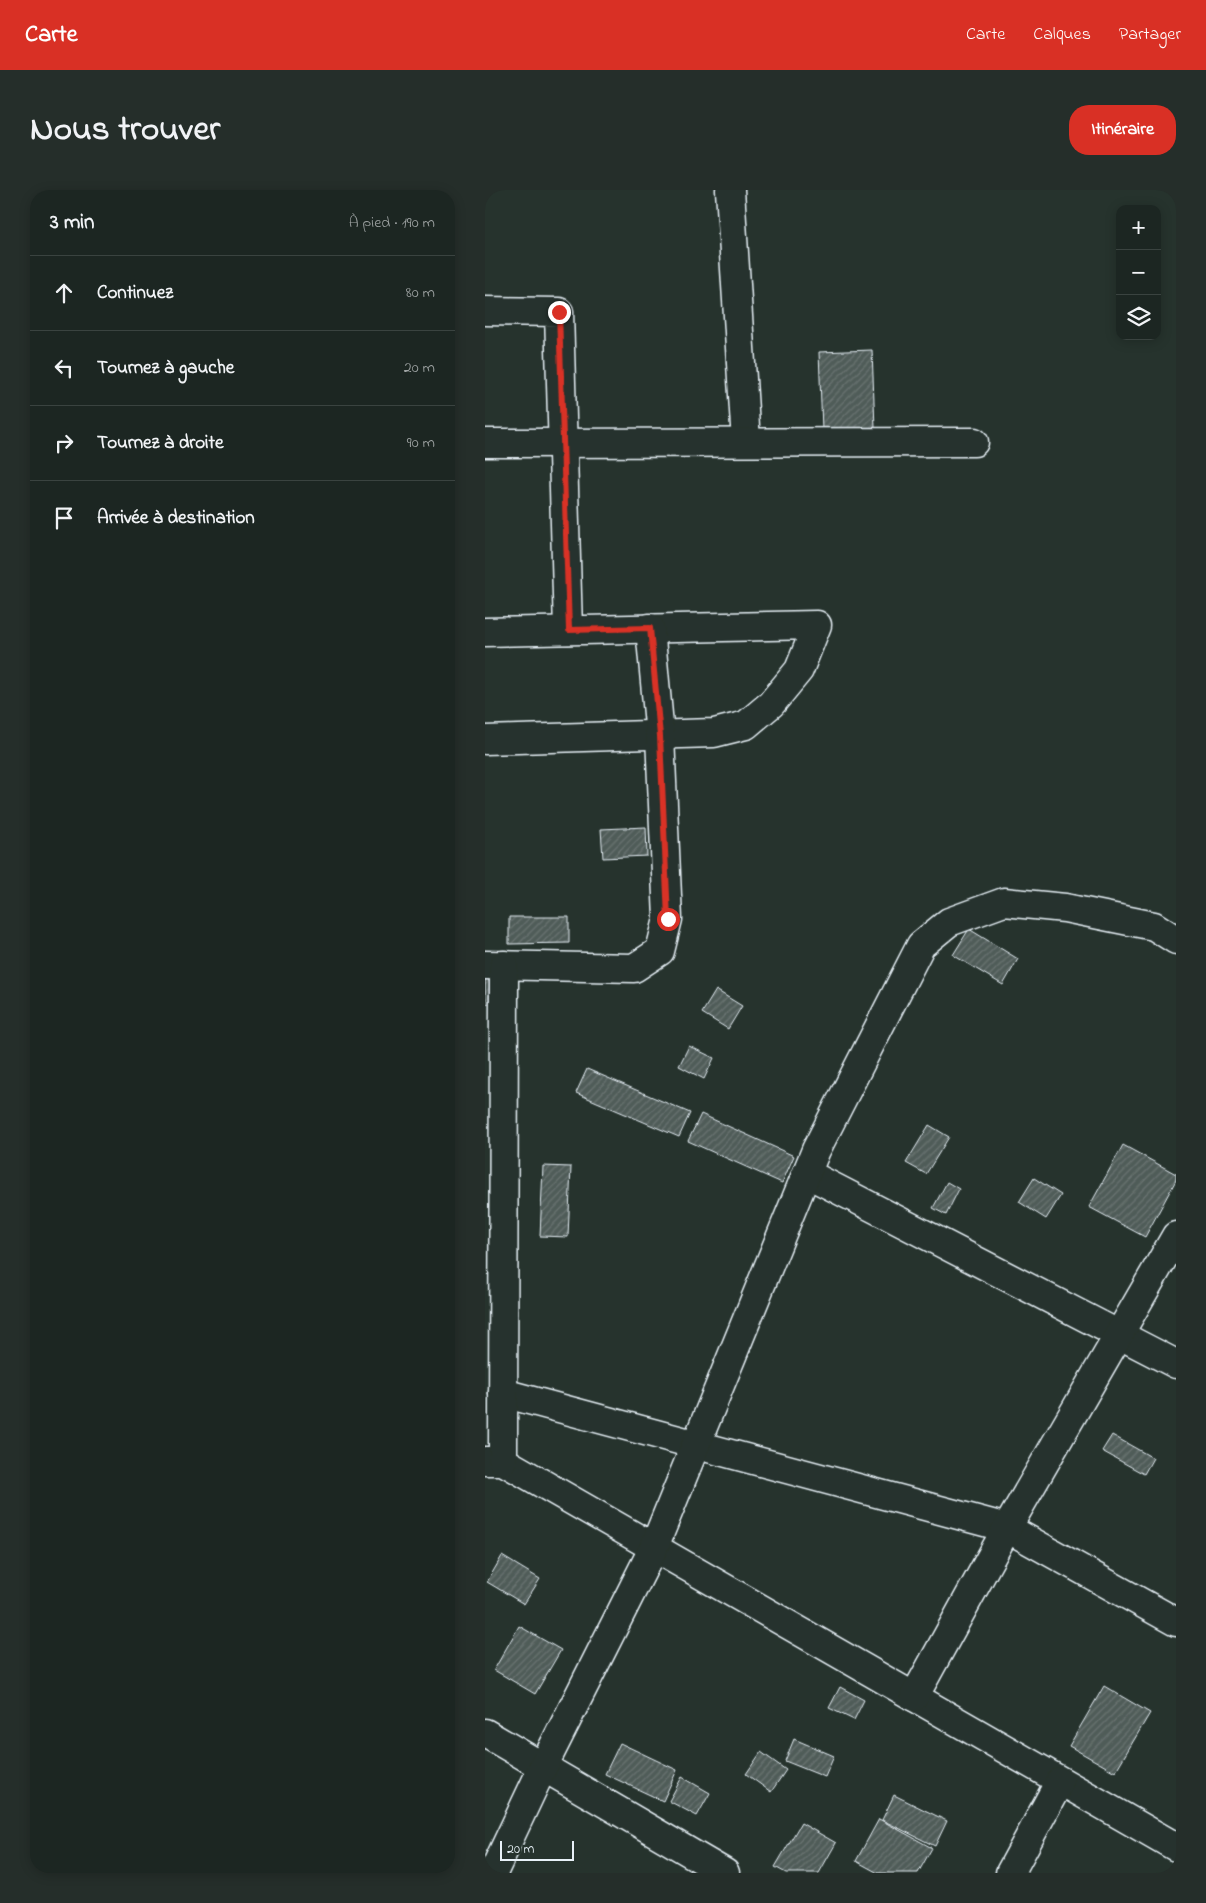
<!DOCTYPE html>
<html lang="fr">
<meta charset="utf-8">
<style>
:root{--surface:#1c2622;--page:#252e2a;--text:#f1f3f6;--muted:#a0a5a5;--line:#3a4340;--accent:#d93025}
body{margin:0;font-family:"Indie Flower",sans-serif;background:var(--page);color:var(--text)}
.controls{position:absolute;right:15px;top:15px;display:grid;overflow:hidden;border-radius:10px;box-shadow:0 2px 12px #0003}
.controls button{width:45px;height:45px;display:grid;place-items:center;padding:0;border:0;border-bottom:1px solid var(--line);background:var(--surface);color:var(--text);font:25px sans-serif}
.scale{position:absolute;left:15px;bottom:12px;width:74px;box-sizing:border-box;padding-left:5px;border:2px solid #e8f1f8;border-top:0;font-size:14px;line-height:18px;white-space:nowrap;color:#e8f1f8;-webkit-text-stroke:4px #26332d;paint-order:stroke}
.stop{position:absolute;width:15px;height:15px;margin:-11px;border:4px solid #d93025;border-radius:50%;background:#fff}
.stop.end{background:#d93025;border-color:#fff;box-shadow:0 1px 5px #0008}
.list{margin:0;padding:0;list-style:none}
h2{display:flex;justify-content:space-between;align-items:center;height:65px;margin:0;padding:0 20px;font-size:21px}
h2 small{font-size:16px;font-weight:400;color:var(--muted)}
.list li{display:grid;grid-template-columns:32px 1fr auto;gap:15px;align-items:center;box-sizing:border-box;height:75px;padding:0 20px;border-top:1px solid var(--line)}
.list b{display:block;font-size:19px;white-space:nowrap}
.list em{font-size:16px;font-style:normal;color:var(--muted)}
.icon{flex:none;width:28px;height:28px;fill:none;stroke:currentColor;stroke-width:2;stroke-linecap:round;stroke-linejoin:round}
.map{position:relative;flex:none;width:691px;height:1683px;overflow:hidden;border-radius:20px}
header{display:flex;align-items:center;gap:30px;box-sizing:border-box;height:70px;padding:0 25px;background:var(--accent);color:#fff}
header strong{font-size:24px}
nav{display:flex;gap:28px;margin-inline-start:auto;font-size:18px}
.intro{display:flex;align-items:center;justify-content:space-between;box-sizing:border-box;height:120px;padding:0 30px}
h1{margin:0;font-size:35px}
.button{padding:12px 22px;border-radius:20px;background:var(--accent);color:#fff;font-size:18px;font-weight:700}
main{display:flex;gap:30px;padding:0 30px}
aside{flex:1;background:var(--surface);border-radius:20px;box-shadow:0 2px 12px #0003}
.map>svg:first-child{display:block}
.building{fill:url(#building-hatch);stroke:#e8f1f8}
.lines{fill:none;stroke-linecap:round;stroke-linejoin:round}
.minor-casing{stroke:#e8f1f8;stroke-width:31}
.minor{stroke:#26332d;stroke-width:28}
.route{stroke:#d93025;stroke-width:6}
</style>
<header>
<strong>Carte</strong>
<nav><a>Carte</a><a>Calques</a><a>Partager</a></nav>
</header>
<div class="intro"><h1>Nous trouver</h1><a class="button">Itinéraire</a></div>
<main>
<aside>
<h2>3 min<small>À pied · 190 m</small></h2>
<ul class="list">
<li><svg class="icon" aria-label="ahead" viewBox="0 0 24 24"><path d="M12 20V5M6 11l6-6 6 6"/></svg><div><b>Continuez</b></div><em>80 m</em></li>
<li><svg class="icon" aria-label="left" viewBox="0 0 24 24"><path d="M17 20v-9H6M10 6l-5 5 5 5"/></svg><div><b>Tournez à gauche</b></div><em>20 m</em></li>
<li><svg class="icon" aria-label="right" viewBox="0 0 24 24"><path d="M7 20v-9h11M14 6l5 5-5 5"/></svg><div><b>Tournez à droite</b></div><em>90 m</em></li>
<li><svg class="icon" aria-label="arrive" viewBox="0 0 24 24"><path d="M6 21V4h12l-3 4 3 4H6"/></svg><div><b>Arrivée à destination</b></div></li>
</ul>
</aside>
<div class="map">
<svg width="691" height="1683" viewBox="0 0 691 1683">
<defs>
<pattern id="building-hatch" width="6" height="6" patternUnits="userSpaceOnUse" patternTransform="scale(1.25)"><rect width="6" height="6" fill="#505c59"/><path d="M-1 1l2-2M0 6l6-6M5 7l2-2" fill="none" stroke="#697472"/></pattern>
</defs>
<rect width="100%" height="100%" fill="#26332d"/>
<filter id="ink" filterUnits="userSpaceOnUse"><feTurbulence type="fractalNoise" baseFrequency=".02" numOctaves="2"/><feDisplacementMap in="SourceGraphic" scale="10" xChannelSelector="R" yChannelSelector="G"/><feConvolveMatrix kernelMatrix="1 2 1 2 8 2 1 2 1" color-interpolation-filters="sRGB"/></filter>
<g filter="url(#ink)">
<g class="building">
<path d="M 387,160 L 390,238 L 337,240 L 334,162 Z"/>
<path d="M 161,637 L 162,666 L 118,668 L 116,639 Z"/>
<path d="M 24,727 L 84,727 L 84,753 L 24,754 Z"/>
<path d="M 484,739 L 533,769 L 518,795 L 468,765 Z"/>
<path d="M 0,786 L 9,786 L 10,814 L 0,814 Z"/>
<path d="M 231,800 L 257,816 L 243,839 L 217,823 Z"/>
<path d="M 204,856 L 229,868 L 219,889 L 194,876 Z"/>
<path d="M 102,879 L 205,923 L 194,947 L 91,903 Z"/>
<path d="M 216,924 L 309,966 L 297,993 L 203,951 Z"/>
<path d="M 444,935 L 464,947 L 441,984 L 421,973 Z"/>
<path d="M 638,955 L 691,984 L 691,990 L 660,1047 L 604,1017 Z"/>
<path d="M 58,976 L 86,977 L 83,1047 L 55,1046 Z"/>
<path d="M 549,988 L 576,1005 L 561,1029 L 534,1012 Z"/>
<path d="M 462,992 L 474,999 L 461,1025 L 448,1018 Z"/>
<path d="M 627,1245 L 668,1268 L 659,1284 L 617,1261 Z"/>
<path d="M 17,1366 L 55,1389 L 39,1414 L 2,1392 Z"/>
<path d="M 34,1436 L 76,1460 L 50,1504 L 9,1480 Z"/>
<path d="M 619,1496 L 665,1523 L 630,1582 L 584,1556 Z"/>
<path d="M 355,1497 L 379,1510 L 369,1530 L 344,1518 Z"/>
<path d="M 309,1549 L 349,1566 L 340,1587 L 300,1571 Z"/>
<path d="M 135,1553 L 192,1580 L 178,1611 L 120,1584 Z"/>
<path d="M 276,1562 L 301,1580 L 286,1602 L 261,1584 Z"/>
<path d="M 197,1587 L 225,1603 L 212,1626 L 184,1611 Z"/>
<path d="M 409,1605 L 462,1631 L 450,1656 L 397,1630 Z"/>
<path d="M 394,1629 L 447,1658 L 433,1683 L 393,1683 L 371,1671 Z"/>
<path d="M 316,1633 L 351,1653 L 334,1683 L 301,1683 L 290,1677 Z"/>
</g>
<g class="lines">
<defs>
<g id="minor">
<path d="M 245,0 L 261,252"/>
<path d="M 0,121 L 74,122 L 83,440"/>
<path d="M 0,253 L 489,252"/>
<path d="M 0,442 L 332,435 L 314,480 L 286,514 L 261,535 L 229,543 L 0,550"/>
<path d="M 0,775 L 149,778 L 175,761 L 183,729 L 175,546 L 165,438"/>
<path d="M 323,984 L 691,1174"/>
<path d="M 18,1203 L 522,1338 L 691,1432"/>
<path d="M 0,1271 L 18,1271 L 691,1657"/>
<path d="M 18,1271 L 19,775"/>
<path d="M 429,1507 L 522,1338 L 691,1046"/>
<path d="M 0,1543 L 240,1683"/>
<path d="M 8,1683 L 58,1577 L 169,1357 L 331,960 L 436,755 L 464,732 L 519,712 L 580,718 L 669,736 L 691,750"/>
<path d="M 525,1683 L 575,1591"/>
</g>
</defs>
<use href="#minor" class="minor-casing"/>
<use href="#minor" class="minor"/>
</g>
</g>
<g class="lines" filter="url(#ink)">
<path class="route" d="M 74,122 L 84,440 L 165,438 L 175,546 L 183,729"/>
</g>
</svg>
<div class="controls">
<button>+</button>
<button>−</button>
<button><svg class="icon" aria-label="layers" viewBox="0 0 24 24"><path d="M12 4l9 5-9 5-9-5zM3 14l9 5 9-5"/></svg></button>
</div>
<div class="scale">20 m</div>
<div class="stop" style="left:183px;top:729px"></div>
<div class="stop end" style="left:74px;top:122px"></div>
</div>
</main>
